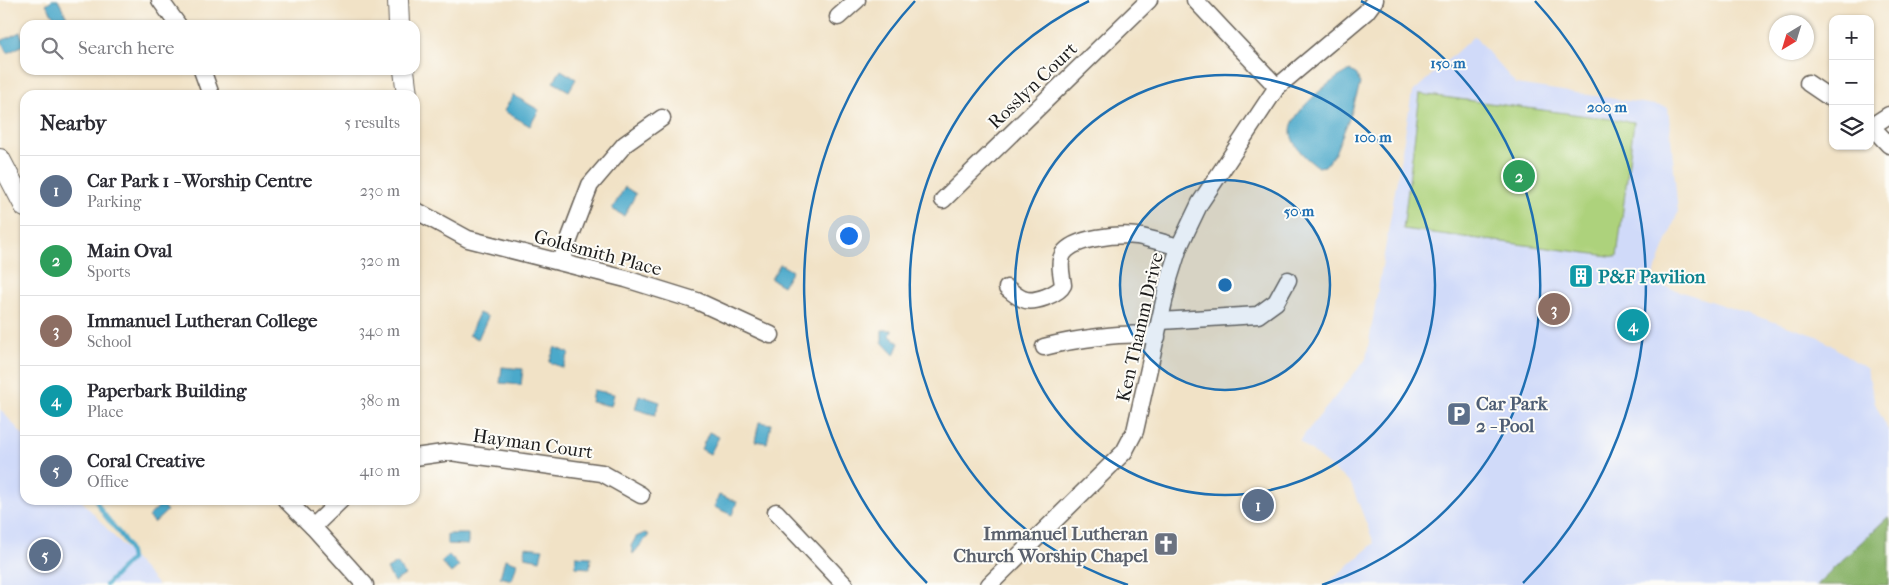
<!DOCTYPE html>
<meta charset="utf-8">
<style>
:root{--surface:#fff;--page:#f2f2f3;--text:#2b2b33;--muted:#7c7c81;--line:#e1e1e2;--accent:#1f6fb2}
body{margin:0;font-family:"IM FELL French Canon",serif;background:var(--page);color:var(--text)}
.controls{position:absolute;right:15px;top:15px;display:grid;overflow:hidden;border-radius:10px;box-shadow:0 1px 4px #0004}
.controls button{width:45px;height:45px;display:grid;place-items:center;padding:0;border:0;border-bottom:1px solid var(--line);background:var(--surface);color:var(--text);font:25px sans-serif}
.compass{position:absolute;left:1769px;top:15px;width:45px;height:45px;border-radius:50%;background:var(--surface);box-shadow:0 1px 4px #0004;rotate:218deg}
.you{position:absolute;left:848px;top:235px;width:18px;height:18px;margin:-12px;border:4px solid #fff;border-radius:50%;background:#1a73e8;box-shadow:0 0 0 8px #1a73e833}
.badge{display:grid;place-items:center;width:32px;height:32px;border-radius:50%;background:var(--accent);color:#fff;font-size:16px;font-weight:700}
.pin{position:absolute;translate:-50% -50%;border:2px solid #fff;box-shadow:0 1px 5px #0006}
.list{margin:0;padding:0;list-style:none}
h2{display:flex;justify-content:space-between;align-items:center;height:65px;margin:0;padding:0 20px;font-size:21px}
h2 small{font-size:16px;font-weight:400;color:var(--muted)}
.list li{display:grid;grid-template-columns:32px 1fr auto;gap:15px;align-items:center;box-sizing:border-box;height:70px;padding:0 20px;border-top:1px solid var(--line)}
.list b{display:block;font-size:19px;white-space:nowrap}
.list p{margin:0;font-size:16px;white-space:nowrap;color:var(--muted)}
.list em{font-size:16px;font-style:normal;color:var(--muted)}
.icon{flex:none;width:28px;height:28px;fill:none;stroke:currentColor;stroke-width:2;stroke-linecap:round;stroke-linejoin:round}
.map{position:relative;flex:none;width:1889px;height:585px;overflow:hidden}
.search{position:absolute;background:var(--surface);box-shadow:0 1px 4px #0004;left:20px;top:20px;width:400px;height:55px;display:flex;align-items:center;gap:12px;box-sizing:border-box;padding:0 18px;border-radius:15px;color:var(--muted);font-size:19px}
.panel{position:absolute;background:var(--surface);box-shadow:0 1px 4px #0004;left:20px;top:90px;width:400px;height:415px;border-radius:15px}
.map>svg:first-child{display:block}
.built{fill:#d0daf9}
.green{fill:#add27b;stroke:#64774c}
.forest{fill:#8ab46b;stroke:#536844}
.water{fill:#4ba9ca;stroke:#346273}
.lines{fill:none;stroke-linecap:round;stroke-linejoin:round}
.stream{stroke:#4ba9ca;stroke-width:4.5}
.minor-casing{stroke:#676158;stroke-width:19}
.tertiary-casing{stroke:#676158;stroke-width:22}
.minor{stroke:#fff;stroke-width:16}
.tertiary{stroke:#fff;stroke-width:20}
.ring{fill:none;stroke:#1f6fb2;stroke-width:2.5}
.labels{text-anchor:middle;stroke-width:4;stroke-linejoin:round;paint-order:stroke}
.street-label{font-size:19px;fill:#1c1c1c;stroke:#fdfcf7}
.culture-label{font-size:19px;font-weight:bold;fill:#0d838f;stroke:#fdfcf7;text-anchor:start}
.service-label{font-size:19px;font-weight:bold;fill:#4e5e75;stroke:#fdfcf7;text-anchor:start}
.worship-label{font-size:19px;font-weight:bold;fill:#5b616d;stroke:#fdfcf7;text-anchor:end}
.centre{fill:#1f6fb2;stroke:#fdfcf7;stroke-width:2.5}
.ring-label{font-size:15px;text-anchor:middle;font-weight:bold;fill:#1f6fb2;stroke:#fdfcf7;stroke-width:4;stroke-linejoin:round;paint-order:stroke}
</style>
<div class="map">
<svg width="1889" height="585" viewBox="0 0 1889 585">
<rect width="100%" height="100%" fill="#fdfcf7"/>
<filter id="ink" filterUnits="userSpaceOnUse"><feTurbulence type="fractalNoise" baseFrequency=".02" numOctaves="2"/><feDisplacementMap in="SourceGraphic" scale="10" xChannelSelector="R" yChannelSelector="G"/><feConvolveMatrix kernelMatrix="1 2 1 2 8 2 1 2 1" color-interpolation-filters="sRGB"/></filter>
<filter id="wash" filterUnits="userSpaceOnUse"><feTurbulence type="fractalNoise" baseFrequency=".0096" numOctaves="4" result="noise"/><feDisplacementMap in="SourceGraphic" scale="20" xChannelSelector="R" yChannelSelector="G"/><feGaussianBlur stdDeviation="1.12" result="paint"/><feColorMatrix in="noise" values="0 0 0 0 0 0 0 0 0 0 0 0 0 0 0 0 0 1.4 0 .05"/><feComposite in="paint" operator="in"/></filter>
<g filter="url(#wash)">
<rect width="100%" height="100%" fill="#f1e2c6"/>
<g class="built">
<path d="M 1474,36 L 1516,84 L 1668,107 L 1678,212 L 1651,282 L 1817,336 L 1867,369 L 1875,403 L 1889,432 L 1889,516 L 1816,585 L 1326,585 L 1374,543 L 1351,484 L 1299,441 L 1366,359 L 1412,93 Z"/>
<path d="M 0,409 L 25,437 L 25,500 L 81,500 L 158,585 L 0,585 Z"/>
</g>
<path class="green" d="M 1420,94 L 1634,122 L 1617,257 L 1403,229 Z"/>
<path class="forest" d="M 1889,516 L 1889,585 L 1816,585 Z"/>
<g class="water">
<path d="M 52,0 L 58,0 L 67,17 L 57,22 L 46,4 Z"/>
<path d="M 20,32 L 25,44 L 8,53 L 1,41 Z"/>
<path d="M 561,70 L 576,79 L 569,91 L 553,82 Z"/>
<path d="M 1351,71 L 1357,75 L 1360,84 L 1351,114 L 1335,153 L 1325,166 L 1318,167 C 1307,160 1290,144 1291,130 C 1291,112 1335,75 1351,71 Z"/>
<path d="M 513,95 L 539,110 L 530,126 L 504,111 Z"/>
<path d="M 625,187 L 636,194 L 624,216 L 612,209 Z"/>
<path d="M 780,264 L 792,271 L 783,286 L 771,279 Z"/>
<path d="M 479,313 L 488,317 L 478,339 L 469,335 Z"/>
<path d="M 882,330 L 892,330 L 890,336 L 899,343 L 894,355 L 882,342 Z"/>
<path d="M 555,347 L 569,353 L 563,368 L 549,362 Z"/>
<path d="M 502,367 L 523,369 L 521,385 L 500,383 Z"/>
<path d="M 593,390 L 614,394 L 611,406 L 591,402 Z"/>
<path d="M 639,395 L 660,402 L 655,415 L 635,409 Z"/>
<path d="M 759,422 L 771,424 L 767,443 L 755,441 Z"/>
<path d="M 709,432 L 719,437 L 710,454 L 701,449 Z"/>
<path d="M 719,495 L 737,502 L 732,515 L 714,507 Z"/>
<path d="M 161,504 L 167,511 L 154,523 L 148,517 Z"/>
<path d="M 645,533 L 649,535 L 633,554 L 631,546 L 636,537 Z"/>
<path d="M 447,534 L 468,534 L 468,545 L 447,544 Z"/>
<path d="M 525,547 L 543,549 L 540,560 L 525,557 Z"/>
<path d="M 449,555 L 459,566 L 451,573 L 441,562 Z"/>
<path d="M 576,556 L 591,557 L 590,568 L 575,567 Z"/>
<path d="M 505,559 L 517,563 L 512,580 L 500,577 Z"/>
<path d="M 397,563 L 405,575 L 394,582 L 387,569 Z"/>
</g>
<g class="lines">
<path class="stream" d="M 96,500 C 104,522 129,535 131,559 L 106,585"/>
</g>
</g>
<g filter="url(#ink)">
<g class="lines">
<defs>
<g id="minor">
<path d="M 160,0 L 178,25"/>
<path d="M 1195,0 L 1277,87"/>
<path d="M 838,17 L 857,0"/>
<path d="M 202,70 L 211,95"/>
<path d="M 1808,83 L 1833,100"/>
<path d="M 1870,125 L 1889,145"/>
<path d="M 1872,126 L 1889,115"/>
<path d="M 943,200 L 1149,0"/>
<path d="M 415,210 L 468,239 L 626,279 L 697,301 L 771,335"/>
<path d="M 561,261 L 590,185 L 625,144 L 662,118"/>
<path d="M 1007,288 C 1012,292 1017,297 1023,299 C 1033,304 1059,294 1063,285 C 1062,276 1058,263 1063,254 C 1074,237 1119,234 1137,236 C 1151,239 1165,243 1179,247"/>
<path d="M 1161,321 L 1258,315 L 1276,302 L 1288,280"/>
<path d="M 1044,347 C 1071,340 1131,330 1157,337"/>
<path d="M 415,457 L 450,452 L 602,473 L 641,495"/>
<path d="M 286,500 L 313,527 L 365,585"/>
<path d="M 776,512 L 845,585"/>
<path d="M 313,527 L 341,500"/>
<path d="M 989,585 L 1124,452 L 1135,431 L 1169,279 L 1179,247 L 1200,203 L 1277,87 L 1366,12 L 1375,0"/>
</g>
<g id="tertiary">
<path d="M 398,0 L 399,25"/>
<path d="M 404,70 L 407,95"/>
<path d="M 0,159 L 25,207"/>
</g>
</defs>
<use href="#minor" class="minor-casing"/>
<use href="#tertiary" class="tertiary-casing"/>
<use href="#minor" class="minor"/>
<use href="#tertiary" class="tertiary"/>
</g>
</g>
<circle cx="1225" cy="285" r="105" fill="#1f6fb2" fill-opacity=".12"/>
<g class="ring">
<circle cx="1225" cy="285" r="105"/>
<circle cx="1225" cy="285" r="210"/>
<path d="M1128 585A315 315 0 0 1 1089 1M1361 1A315 315 0 0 1 1322 585"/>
<path d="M927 583A421 421 0 0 1 915 1M1535 1A421 421 0 0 1 1523 583"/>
</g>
<defs>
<symbol id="building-square" viewBox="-11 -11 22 22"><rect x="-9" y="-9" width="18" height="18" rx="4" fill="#0f9aa8" stroke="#fdfcf7"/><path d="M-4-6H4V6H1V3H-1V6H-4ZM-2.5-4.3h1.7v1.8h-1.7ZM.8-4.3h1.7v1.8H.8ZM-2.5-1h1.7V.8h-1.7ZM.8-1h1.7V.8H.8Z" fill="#fff"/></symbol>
<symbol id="parking-square" viewBox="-11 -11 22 22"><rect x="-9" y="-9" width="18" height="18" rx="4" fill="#5c6f8a" stroke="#fdfcf7"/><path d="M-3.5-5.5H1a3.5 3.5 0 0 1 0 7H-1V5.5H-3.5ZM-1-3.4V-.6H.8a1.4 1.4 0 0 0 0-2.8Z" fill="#fff"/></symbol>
<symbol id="church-square" viewBox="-11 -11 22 22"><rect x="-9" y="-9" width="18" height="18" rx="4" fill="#6b7280" stroke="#fdfcf7"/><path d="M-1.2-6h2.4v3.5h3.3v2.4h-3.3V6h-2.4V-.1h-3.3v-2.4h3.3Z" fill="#fff"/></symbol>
</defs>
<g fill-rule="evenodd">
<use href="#building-square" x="1567" y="262" width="28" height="28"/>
<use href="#parking-square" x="1445" y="400" width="28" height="28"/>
<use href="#church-square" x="1152" y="530" width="28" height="28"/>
</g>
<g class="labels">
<g class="street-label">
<text transform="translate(1032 85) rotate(-44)" y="7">Rosslyn Court</text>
<text transform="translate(598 252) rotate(15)" y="7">Goldsmith Place</text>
<text transform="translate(1139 327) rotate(-77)" y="7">Ken Thamm Drive</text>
<text transform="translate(533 443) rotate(8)" y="7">Hayman Court</text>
</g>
<g class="culture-label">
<text x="1598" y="283">P&amp;F Pavilion</text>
</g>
<g class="service-label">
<text x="1476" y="410">Car Park<tspan x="1476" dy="22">2 - Pool</tspan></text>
</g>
<g class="worship-label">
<text x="1148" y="540">Immanuel Lutheran<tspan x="1148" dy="22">Church Worship Chapel</tspan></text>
</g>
</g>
<circle cx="1225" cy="285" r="8" class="centre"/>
<g class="ring-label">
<text x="1448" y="68">150 m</text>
<text x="1607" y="112">200 m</text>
<text x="1373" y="142">100 m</text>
<text x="1299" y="216">50 m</text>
</g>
</svg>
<div class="controls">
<button>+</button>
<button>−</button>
<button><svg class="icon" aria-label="layers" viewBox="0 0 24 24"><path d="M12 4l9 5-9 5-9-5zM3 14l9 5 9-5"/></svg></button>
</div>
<svg class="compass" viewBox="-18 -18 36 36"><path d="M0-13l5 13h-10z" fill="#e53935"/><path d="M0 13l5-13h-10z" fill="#7c7c81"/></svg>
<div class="you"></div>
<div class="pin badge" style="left:1258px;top:505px;background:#5c6f8a">1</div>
<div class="pin badge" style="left:1519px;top:176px;background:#2e9e5b">2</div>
<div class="pin badge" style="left:1554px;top:309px;background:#8d6e63">3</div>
<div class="pin badge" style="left:1633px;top:325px;background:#0f9aa8">4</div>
<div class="pin badge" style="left:45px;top:555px;background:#5c6f8a">5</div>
<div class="search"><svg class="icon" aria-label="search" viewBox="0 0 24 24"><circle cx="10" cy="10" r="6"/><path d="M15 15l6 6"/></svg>Search here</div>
<section class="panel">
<h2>Nearby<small>5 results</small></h2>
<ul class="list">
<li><span class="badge" style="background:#5c6f8a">1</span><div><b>Car Park 1 - Worship Centre</b><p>Parking</p></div><em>230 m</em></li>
<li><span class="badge" style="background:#2e9e5b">2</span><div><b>Main Oval</b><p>Sports</p></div><em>320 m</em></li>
<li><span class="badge" style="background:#8d6e63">3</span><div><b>Immanuel Lutheran College</b><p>School</p></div><em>340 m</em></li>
<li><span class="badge" style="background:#0f9aa8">4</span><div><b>Paperbark Building</b><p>Place</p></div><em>380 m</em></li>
<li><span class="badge" style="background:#5c6f8a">5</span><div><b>Coral Creative</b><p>Office</p></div><em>410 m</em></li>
</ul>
</section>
</div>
